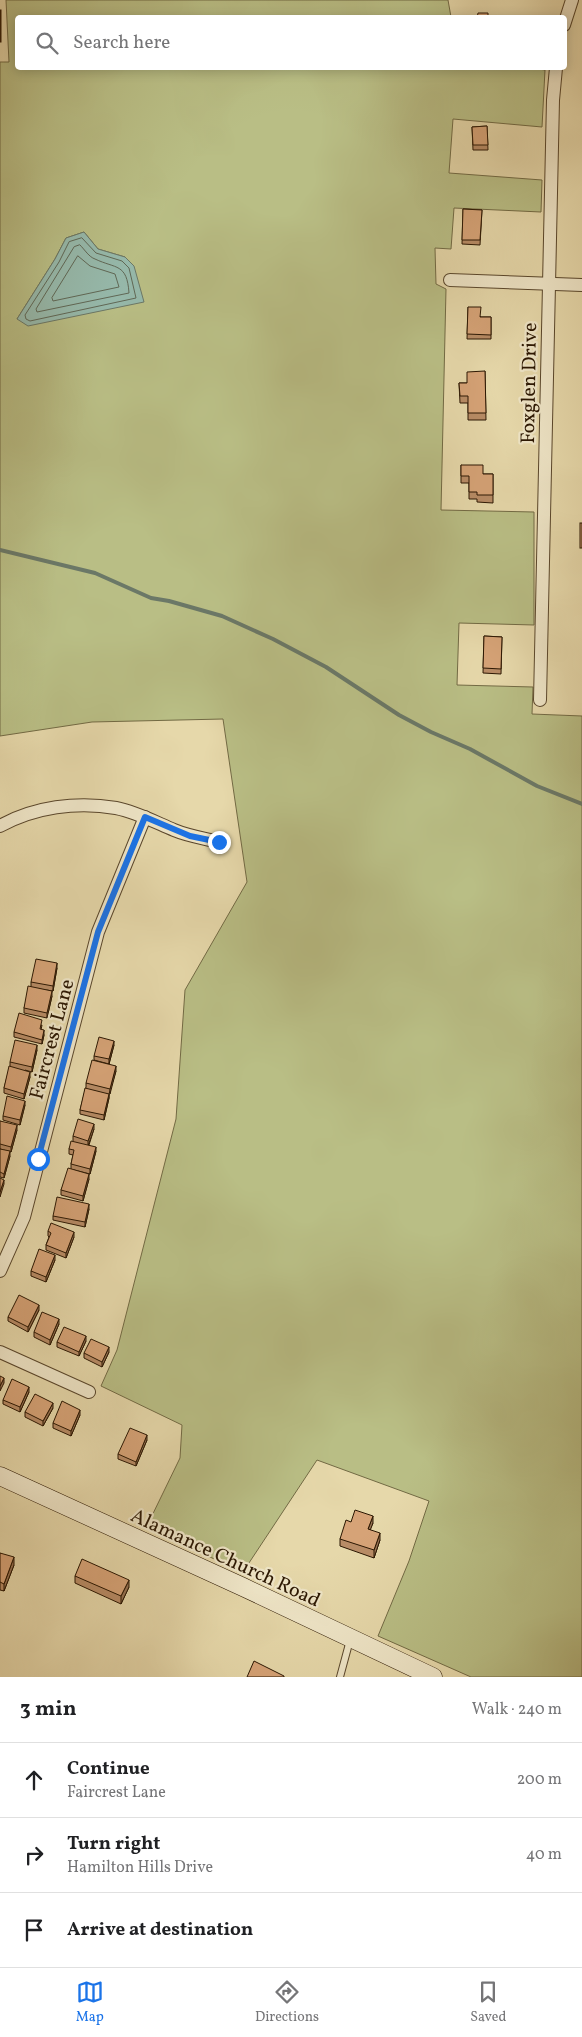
<!DOCTYPE html>
<meta charset="utf-8">
<style>
:root{--surface:#fff;--page:#f2f2f2;--text:#202124;--muted:#757577;--line:#e0e0e0;--accent:#1a73e8}
body{margin:0;font-family:Vollkorn,serif;background:var(--page);color:var(--text)}
.stop{position:absolute;width:15px;height:15px;margin:-11px;border:4px solid #1a73e8;border-radius:50%;background:#fff}
.stop.end{background:#1a73e8;border-color:#fff;box-shadow:0 1px 5px #0008}
.list{margin:0;padding:0;list-style:none}
h2{display:flex;justify-content:space-between;align-items:center;height:65px;margin:0;padding:0 20px;font-size:21px}
h2 small{font-size:16px;font-weight:400;color:var(--muted)}
.list li{display:grid;grid-template-columns:32px 1fr auto;gap:15px;align-items:center;box-sizing:border-box;height:75px;padding:0 20px;border-top:1px solid var(--line)}
.list b{display:block;font-size:19px;white-space:nowrap}
.list p{margin:0;font-size:16px;white-space:nowrap;color:var(--muted)}
.list em{font-size:16px;font-style:normal;color:var(--muted)}
.icon{flex:none;width:28px;height:28px;fill:none;stroke:currentColor;stroke-width:2;stroke-linecap:round;stroke-linejoin:round}
.map{position:relative;flex:none;width:582px;height:1677px;overflow:hidden}
.search{position:absolute;background:var(--surface);box-shadow:0 2px 12px #0003;left:15px;right:15px;top:15px;height:55px;display:flex;align-items:center;gap:12px;box-sizing:border-box;padding:0 18px;border-radius:5px;color:var(--muted);font-size:19px}
.sheet{height:290px;background:var(--surface)}
nav{display:flex;justify-content:space-around;align-items:center;box-sizing:border-box;height:70px;border-top:1px solid var(--line);background:var(--surface);font-size:14px;color:var(--muted)}
nav a{display:grid;justify-items:center;gap:2px}
nav .on{color:var(--accent)}
.map>svg:first-child{display:block}
.green{fill:#b9be85;stroke:#726a44;fill-rule:evenodd}
.water{fill:#96b9ab;stroke:#6b7867}
.lines{fill:none;stroke-linecap:round;stroke-linejoin:round}
.shore{stroke:#606856;stroke-width:1}
.stream{stroke:#6b7867;stroke-width:4}
.service-casing{stroke:#5a472c;stroke-width:8}
.minor-casing{stroke:#5a472c;stroke-width:14}
.secondary-casing{stroke:#2b1702;stroke-width:19}
.service{stroke:#efe6c8;stroke-width:6}
.minor{stroke:#efe6c8;stroke-width:12}
.secondary{stroke:#efe6c8;stroke-width:18}
.wall{fill:#b88c66;stroke:#2b1702}
.shaded-wall{fill:#967253;stroke:#2b1702}
.building{fill:#d6a377;stroke:#2b1702}
.route{stroke:#1a73e8;stroke-width:6}
.labels{text-anchor:middle;stroke-width:4.5;stroke-linejoin:round;paint-order:stroke}
.street-label{font-size:20px;fill:#2b1702;stroke:#efe6c8}
</style>
<div class="map">
<svg width="582" height="1677" viewBox="0 0 582 1677">
<rect width="100%" height="100%" fill="#e6d8aa"/>
<filter id="stains"><feTurbulence type="fractalNoise" baseFrequency=".004" numOctaves="4"/><feColorMatrix values="0 0 0 0 .2 0 0 0 0 .09 0 0 0 0 .02 0 0 0 .5 -.17"/></filter>
<radialGradient id="worn" r=".72"><stop offset=".6" stop-color="#630" stop-opacity="0"/><stop offset="1" stop-color="#630" stop-opacity=".3"/></radialGradient>
<path class="green" d="M 6,0 L 448,0 L 451,17 L 18,18 L 18,68 L 533,68 L 545,70 L 542,127 L 453,119 L 449,173 L 542,180 L 541,212 L 454,208 L 451,249 L 435,248 L 436,284 L 446,289 L 441,510 L 534,512 L 534,625 L 459,623 L 457,685 L 533,687 L 532,714 L 582,716 L 582,1677 L 471,1677 L 378,1636 L 409,1561 L 429,1501 L 317,1460 L 243,1572 L 146,1528 L 180,1458 L 182,1425 L 101,1386 L 117,1350 L 176,1119 L 185,990 L 247,882 L 223,719 L 92,722 L 0,736 L 0,62 L 9,62 ZM 84,232 L 98,249 L 125,257 L 17,319 L 55,259 L 66,238 Z"/>
<path class="water" d="M 84,232 L 98,249 L 125,257 L 134,266 L 144,302 L 28,326 L 17,319 L 55,259 L 66,238 Z"/>
<g class="lines">
<g class="shore">
<path d="M 82,238 L 96,253 L 122,261 L 129,268 L 136,298 L 30,321 L 26,319 L 25,315 L 59,262 L 69,242 Z"/>
<path d="M 80,245 C 85,250 89,257 95,259 C 116,269 127,263 129,293 L 37,312 L 36,309 L 74,247 Z"/>
<path d="M 78,256 L 90,266 L 115,274 L 119,287 L 53,301 L 52,298 Z"/>
</g>
<path class="stream" d="M 0,550 L 95,573 L 151,598 L 169,601 L 222,616 L 273,639 L 326,667 L 399,715 L 431,732 L 470,749 L 537,786 L 582,804"/>
<defs>
<path id="service" d="M 340,1677 L 350,1640"/>
<g id="minor">
<path d="M 564,25 L 572,0"/>
<path d="M 450,280 L 582,285"/>
<path d="M 540,700 L 553,100 L 556,68"/>
<path d="M 0,826 C 34,807 77,801 116,808 C 136,812 155,822 174,830 C 188,836 203,838 219,842"/>
<path d="M 0,1271 L 24,1217 L 98,932 L 145,817"/>
<path d="M 0,1352 L 89,1392"/>
</g>
<path id="secondary" d="M 0,1476 L 243,1587 L 433,1677"/>
</defs>
<use href="#service" class="service-casing"/>
<use href="#minor" class="minor-casing"/>
<use href="#secondary" class="secondary-casing"/>
<use href="#service" class="service"/>
<use href="#minor" class="minor"/>
<use href="#secondary" class="secondary"/>
</g>
<g class="wall">
<path d="M 487,126 L 488,150 L 473,150 L 472,127 Z"/>
<path d="M 463,209 L 482,210 L 480,245 L 462,244 Z"/>
<path d="M 468,307 L 481,317 L 491,317 L 491,339 L 467,339 Z"/>
<path d="M 485,371 L 486,420 L 468,420 L 468,403 L 460,403 L 459,383 L 467,383 Z"/>
<path d="M 461,465 L 483,474 L 493,474 L 493,503 L 477,502 L 477,499 L 469,499 L 469,483 L 461,483 Z"/>
<path d="M 484,636 L 502,637 L 501,674 L 483,673 Z"/>
<path d="M 57,968 L 53,991 L 39,989 L 52,996 L 47,1018 L 24,1013 L 24,1008 L 31,987 L 31,982 Z"/>
<path d="M 42,1025 L 41,1030 L 44,1035 L 42,1044 L 14,1037 L 14,1032 Z"/>
<path d="M 114,1045 L 109,1064 L 94,1060 L 94,1056 Z"/>
<path d="M 37,1050 L 32,1072 L 25,1070 L 30,1077 L 24,1099 L 4,1093 L 4,1088 L 10,1066 L 10,1062 Z"/>
<path d="M 116,1071 L 109,1094 L 109,1098 L 104,1120 L 80,1114 L 80,1110 L 86,1087 L 86,1083 Z"/>
<path d="M 25,1105 L 20,1125 L 3,1120 L 3,1116 Z"/>
<path d="M 0,1121 L 17,1130 L 11,1152 L 0,1149 Z"/>
<path d="M 94,1129 L 89,1145 L 96,1151 L 90,1174 L 74,1170 L 89,1179 L 83,1201 L 61,1195 L 61,1190 L 71,1169 L 71,1164 L 73,1155 L 69,1154 L 69,1149 L 73,1141 L 73,1136 Z"/>
<path d="M 0,1149 L 10,1156 L 4,1178 L 0,1177 Z"/>
<path d="M 89,1209 L 85,1227 L 53,1220 L 53,1216 Z"/>
<path d="M 48,1231 L 74,1237 L 66,1258 L 46,1250 L 46,1245 L 49,1237 L 48,1236 Z"/>
<path d="M 55,1260 L 46,1282 L 31,1276 L 31,1271 Z"/>
<path d="M 39,1310 L 28,1332 L 8,1321 L 8,1317 Z"/>
<path d="M 59,1324 L 50,1345 L 34,1337 L 34,1332 Z"/>
<path d="M 86,1341 L 79,1356 L 57,1347 L 57,1342 Z"/>
<path d="M 109,1352 L 102,1367 L 84,1358 L 84,1353 Z"/>
<path d="M 29,1392 L 20,1412 L 3,1404 L 3,1400 Z"/>
<path d="M 53,1408 L 43,1426 L 25,1417 L 25,1412 Z"/>
<path d="M 80,1415 L 71,1436 L 53,1428 L 53,1423 Z"/>
<path d="M 147,1440 L 136,1466 L 118,1459 L 118,1454 Z"/>
<path d="M 351,1522 L 373,1523 L 370,1529 L 380,1540 L 374,1558 L 340,1546 L 340,1539 Z"/>
<path d="M 0,1553 L 14,1565 L 4,1591 L 0,1590 Z"/>
<path d="M 75,1576 L 129,1587 L 121,1604 L 75,1583 Z"/>
</g>
<g class="shaded-wall">
<path d="M 57,963 L 57,968 L 53,991 L 53,986 Z"/>
<path d="M 52,991 L 52,996 L 47,1018 L 47,1013 Z"/>
<path d="M 44,1030 L 44,1035 L 42,1044 L 42,1040 Z"/>
<path d="M 114,1041 L 114,1045 L 109,1064 L 109,1059 Z"/>
<path d="M 37,1045 L 37,1050 L 32,1072 L 32,1067 Z"/>
<path d="M 116,1066 L 116,1071 L 110,1094 L 110,1089 Z"/>
<path d="M 30,1072 L 30,1077 L 24,1099 L 24,1094 Z"/>
<path d="M 109,1094 L 109,1098 L 104,1120 L 104,1115 Z"/>
<path d="M 25,1101 L 25,1105 L 20,1125 L 20,1120 Z"/>
<path d="M 94,1124 L 94,1129 L 88,1146 L 88,1141 Z"/>
<path d="M 17,1125 L 17,1130 L 11,1152 L 11,1147 Z"/>
<path d="M 96,1147 L 96,1151 L 90,1174 L 90,1169 Z"/>
<path d="M 10,1151 L 10,1156 L 4,1178 L 4,1174 Z"/>
<path d="M 89,1174 L 89,1179 L 83,1201 L 83,1196 Z"/>
<path d="M 4,1180 L 4,1184 L 0,1197 L 0,1192 Z"/>
<path d="M 89,1204 L 89,1209 L 85,1227 L 85,1222 Z"/>
<path d="M 74,1232 L 74,1237 L 66,1258 L 66,1253 Z"/>
<path d="M 55,1255 L 55,1260 L 46,1282 L 46,1277 Z"/>
<path d="M 39,1305 L 39,1310 L 28,1332 L 28,1327 Z"/>
<path d="M 59,1319 L 59,1324 L 50,1345 L 50,1340 Z"/>
<path d="M 86,1336 L 86,1341 L 79,1356 L 79,1352 Z"/>
<path d="M 109,1347 L 109,1352 L 102,1367 L 102,1362 Z"/>
<path d="M 4,1378 L 4,1383 L 0,1391 L 0,1386 Z"/>
<path d="M 29,1387 L 29,1392 L 20,1412 L 20,1407 Z"/>
<path d="M 53,1403 L 53,1408 L 43,1426 L 43,1421 Z"/>
<path d="M 80,1410 L 80,1415 L 71,1436 L 71,1431 Z"/>
<path d="M 147,1435 L 147,1440 L 136,1466 L 136,1462 Z"/>
<path d="M 373,1516 L 373,1523 L 368,1536 L 368,1529 Z"/>
<path d="M 380,1533 L 380,1540 L 374,1558 L 374,1550 Z"/>
<path d="M 14,1557 L 14,1565 L 4,1591 L 4,1584 Z"/>
<path d="M 129,1580 L 129,1587 L 121,1604 L 121,1596 Z"/>
</g>
<g class="building">
<rect x="0" y="10" width="1" height="32"/>
<path d="M 478,13 L 488,13 L 488,18 L 477,18 Z"/>
<path d="M 487,126 L 488,145 L 473,145 L 472,127 Z"/>
<path d="M 463,209 L 482,210 L 480,240 L 462,240 Z"/>
<path d="M 468,307 L 481,307 L 480,317 L 491,317 L 491,335 L 467,334 Z"/>
<path d="M 485,371 L 486,413 L 468,413 L 468,396 L 460,396 L 459,383 L 467,383 L 467,372 Z"/>
<path d="M 461,465 L 483,465 L 483,474 L 493,474 L 493,495 L 477,495 L 477,492 L 469,492 L 469,476 L 461,476 Z"/>
<rect x="580" y="523" width="2" height="25"/>
<path d="M 484,636 L 502,637 L 501,669 L 483,668 Z"/>
<path d="M 36,959 L 57,963 L 53,986 L 31,982 Z"/>
<path d="M 28,986 L 52,991 L 47,1013 L 24,1008 Z"/>
<path d="M 19,1013 L 42,1020 L 40,1029 L 44,1030 L 42,1040 L 14,1032 Z"/>
<path d="M 99,1037 L 114,1041 L 109,1059 L 94,1056 Z"/>
<path d="M 15,1040 L 37,1045 L 32,1067 L 10,1062 Z"/>
<path d="M 92,1060 L 116,1066 L 110,1089 L 86,1083 Z"/>
<path d="M 9,1066 L 30,1072 L 24,1094 L 4,1088 Z"/>
<path d="M 85,1088 L 109,1094 L 104,1115 L 80,1110 Z"/>
<path d="M 7,1096 L 25,1101 L 20,1120 L 3,1116 Z"/>
<path d="M 78,1119 L 94,1124 L 88,1141 L 73,1136 Z"/>
<path d="M 0,1121 L 17,1125 L 11,1147 L 0,1144 Z"/>
<path d="M 71,1141 L 96,1147 L 90,1169 L 71,1164 L 74,1150 L 69,1149 Z"/>
<path d="M 0,1149 L 10,1151 L 4,1174 L 0,1172 Z"/>
<path d="M 68,1168 L 89,1174 L 83,1196 L 61,1190 Z"/>
<path d="M 0,1178 L 4,1180 L 0,1192 Z"/>
<path d="M 57,1197 L 89,1204 L 85,1222 L 53,1216 Z"/>
<path d="M 51,1223 L 74,1232 L 66,1253 L 46,1245 L 51,1233 L 48,1231 Z"/>
<path d="M 39,1249 L 55,1255 L 46,1277 L 31,1271 Z"/>
<path d="M 19,1295 L 39,1305 L 28,1327 L 8,1317 Z"/>
<path d="M 42,1312 L 59,1319 L 50,1340 L 34,1332 Z"/>
<path d="M 64,1327 L 86,1336 L 79,1352 L 57,1342 Z"/>
<path d="M 91,1339 L 109,1347 L 102,1362 L 84,1353 Z"/>
<path d="M 0,1376 L 4,1378 L 0,1386 Z"/>
<path d="M 12,1379 L 29,1387 L 20,1407 L 3,1400 Z"/>
<path d="M 35,1394 L 53,1403 L 43,1421 L 25,1412 Z"/>
<path d="M 62,1401 L 80,1410 L 71,1431 L 53,1423 Z"/>
<path d="M 130,1428 L 147,1435 L 136,1462 L 118,1454 Z"/>
<path d="M 355,1510 L 373,1516 L 368,1529 L 380,1533 L 374,1550 L 340,1539 L 346,1520 L 351,1522 Z"/>
<path d="M 0,1553 L 14,1557 L 4,1584 L 0,1582 Z"/>
<path d="M 82,1559 L 129,1580 L 121,1596 L 75,1576 Z"/>
<path d="M 254,1661 L 284,1676 L 284,1677 L 247,1677 Z"/>
</g>
<g class="lines">
<path class="route" d="M 38,1159 L 98,932 L 145,817 L 190,836 L 219,842"/>
</g>
<g class="labels">
<g class="street-label">
<text transform="translate(528 383) rotate(-89)" y="7">Foxglen Drive</text>
<text transform="translate(51 1039) rotate(-75)" y="7">Faircrest Lane</text>
<text transform="translate(226 1557) rotate(25)" y="7">Alamance Church Road</text>
</g>
</g>
<rect width="100%" height="100%" filter="url(#stains)"/>
<rect width="100%" height="100%" fill="url(#worn)"/>
</svg>
<div class="stop" style="left:38px;top:1159px"></div>
<div class="stop end" style="left:219px;top:842px"></div>
<div class="search"><svg class="icon" aria-label="search" viewBox="0 0 24 24"><circle cx="10" cy="10" r="6"/><path d="M15 15l6 6"/></svg>Search here</div>
</div>
<section class="sheet">
<h2>3 min<small>Walk · 240 m</small></h2>
<ul class="list">
<li><svg class="icon" aria-label="ahead" viewBox="0 0 24 24"><path d="M12 20V5M6 11l6-6 6 6"/></svg><div><b>Continue</b><p>Faircrest Lane</p></div><em>200 m</em></li>
<li><svg class="icon" aria-label="right" viewBox="0 0 24 24"><path d="M7 20v-9h11M14 6l5 5-5 5"/></svg><div><b>Turn right</b><p>Hamilton Hills Drive</p></div><em>40 m</em></li>
<li><svg class="icon" aria-label="arrive" viewBox="0 0 24 24"><path d="M6 21V4h12l-3 4 3 4H6"/></svg><div><b>Arrive at destination</b></div></li>
</ul>
</section>
<nav>
<a class="on"><svg class="icon" aria-label="map" viewBox="0 0 24 24"><path d="M3 6l6-2 6 2 6-2v14l-6 2-6-2-6 2zM9 4v14M15 6v14"/></svg>Map</a>
<a><svg class="icon" aria-label="directions" viewBox="0 0 24 24"><path d="M12 3l9 9-9 9-9-9zM9 14v-3h6M13 9l2 2-2 2"/></svg>Directions</a>
<a><svg class="icon" aria-label="saved" viewBox="0 0 24 24"><path d="M7 4h10v16l-5-4-5 4z"/></svg>Saved</a>
</nav>
